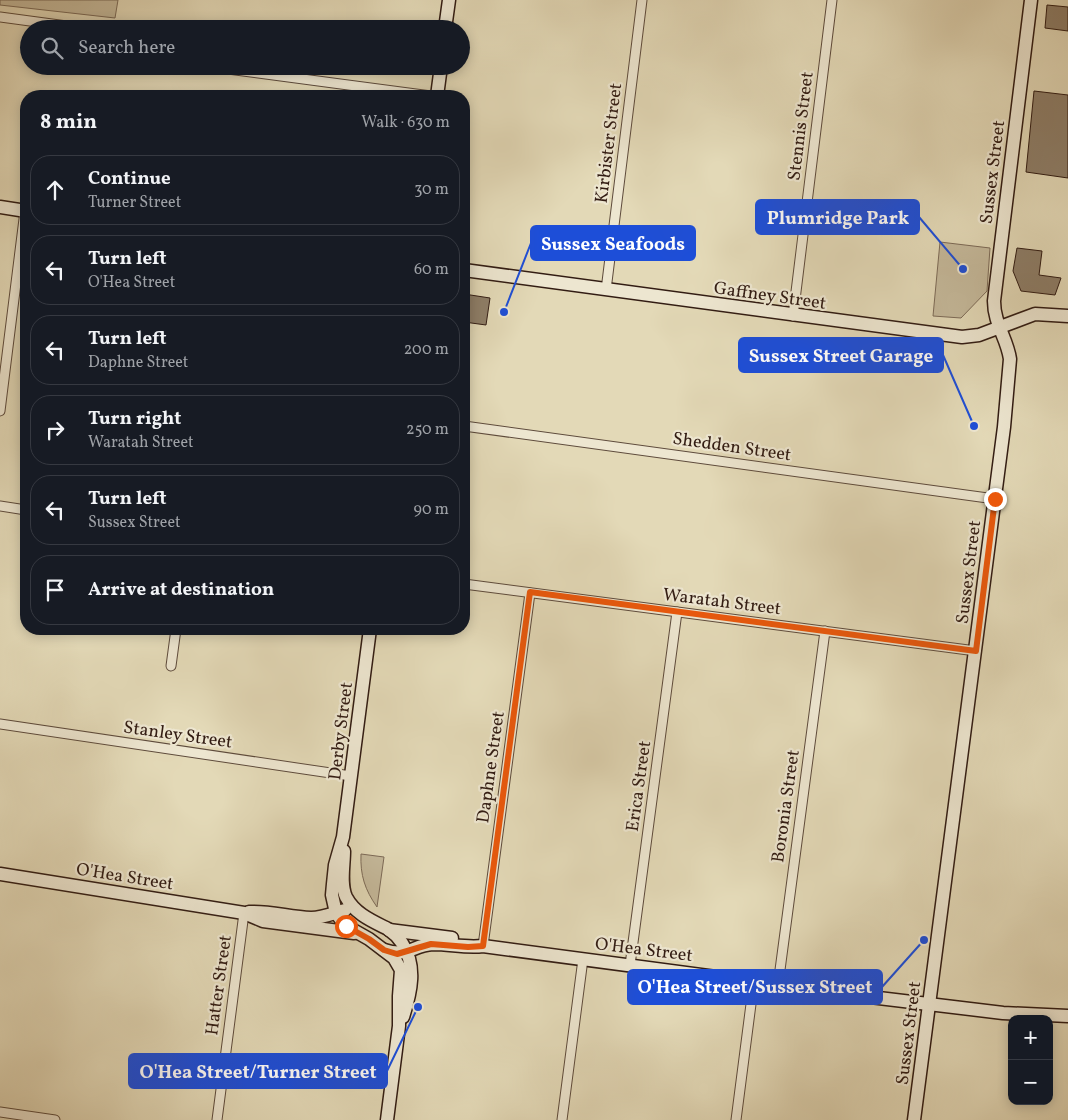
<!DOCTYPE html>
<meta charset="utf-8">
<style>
:root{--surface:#171b24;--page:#20242c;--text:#f1f3f6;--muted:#9ea1a6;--line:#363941}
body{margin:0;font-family:Vollkorn,serif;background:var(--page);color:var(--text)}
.controls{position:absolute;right:15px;bottom:15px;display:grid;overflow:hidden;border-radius:10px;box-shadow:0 2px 12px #0003}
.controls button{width:45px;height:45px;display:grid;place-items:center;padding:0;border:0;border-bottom:1px solid var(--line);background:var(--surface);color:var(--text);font:25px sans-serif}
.stop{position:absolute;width:15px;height:15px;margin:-11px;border:4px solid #ea580c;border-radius:50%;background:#fff}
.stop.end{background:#ea580c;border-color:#fff;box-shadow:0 1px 5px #0008}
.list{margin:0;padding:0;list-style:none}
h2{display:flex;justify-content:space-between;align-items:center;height:65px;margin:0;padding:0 20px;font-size:21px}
h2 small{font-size:16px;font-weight:400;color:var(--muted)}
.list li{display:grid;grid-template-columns:32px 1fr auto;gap:15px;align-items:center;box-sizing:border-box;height:70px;margin:0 10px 10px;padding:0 10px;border:1px solid var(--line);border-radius:20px}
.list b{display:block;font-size:19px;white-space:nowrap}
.list p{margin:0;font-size:16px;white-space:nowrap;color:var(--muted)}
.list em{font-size:16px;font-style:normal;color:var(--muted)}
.icon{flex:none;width:28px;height:28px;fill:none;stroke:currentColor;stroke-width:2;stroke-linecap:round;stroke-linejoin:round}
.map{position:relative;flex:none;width:1068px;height:1120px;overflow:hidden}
.search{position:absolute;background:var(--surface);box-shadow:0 2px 12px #0003;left:20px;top:20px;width:450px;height:55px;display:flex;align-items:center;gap:12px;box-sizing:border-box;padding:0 18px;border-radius:28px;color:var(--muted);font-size:19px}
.panel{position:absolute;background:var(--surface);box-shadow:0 2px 12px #0003;left:20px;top:90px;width:450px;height:545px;border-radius:20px}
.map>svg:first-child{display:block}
.green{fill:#c5b99b;stroke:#7c6a57}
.building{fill:#8e7e68;stroke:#321c13}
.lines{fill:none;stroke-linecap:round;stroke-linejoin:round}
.street-casing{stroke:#5e4b3c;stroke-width:11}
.secondary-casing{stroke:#321c13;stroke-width:15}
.street{stroke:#ede6d0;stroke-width:9}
.secondary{stroke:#ede6d0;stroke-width:12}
.route{stroke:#ea580c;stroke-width:6}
.labels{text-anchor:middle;stroke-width:4.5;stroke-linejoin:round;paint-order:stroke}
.street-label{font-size:18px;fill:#321c13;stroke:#ede6d0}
.leader{fill:none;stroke:#1d4ed8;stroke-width:2}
.callout-dot{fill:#1d4ed8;stroke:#ede6d0;stroke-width:2}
.callout{fill:#1d4ed8;stroke:#1d4ed8;stroke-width:2}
.callout-label{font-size:19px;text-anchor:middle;font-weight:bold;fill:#fff}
</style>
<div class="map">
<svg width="1068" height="1120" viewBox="0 0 1068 1120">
<rect width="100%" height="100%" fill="#e3d9b7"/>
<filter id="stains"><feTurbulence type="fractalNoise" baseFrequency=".004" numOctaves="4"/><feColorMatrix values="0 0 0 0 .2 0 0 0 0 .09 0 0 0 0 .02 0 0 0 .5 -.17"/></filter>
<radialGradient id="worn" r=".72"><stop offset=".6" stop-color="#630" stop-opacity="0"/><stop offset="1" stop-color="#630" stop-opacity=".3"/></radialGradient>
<g class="green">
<path d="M 0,0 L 118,0 L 115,18 L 0,5 Z"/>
<path d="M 940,242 L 990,248 L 987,291 L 961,318 L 933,316 Z"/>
<path d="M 361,854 L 384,857 L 377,907 C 365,890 360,875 361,854 Z"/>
</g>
<g class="building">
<path d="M 1047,5 L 1068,7 L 1068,31 L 1045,28 Z"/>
<path d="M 1034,91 L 1068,95 L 1068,178 L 1026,172 Z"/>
<path d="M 1017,248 L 1042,251 L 1039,275 L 1061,278 L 1055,295 L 1021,291 L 1013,271 Z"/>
<path d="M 464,294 L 490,298 L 486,325 L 464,322 Z"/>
</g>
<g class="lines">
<defs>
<g id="street">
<path d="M 0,17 L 89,29"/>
<path d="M 205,66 L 431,96"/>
<path d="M 606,290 L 642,0"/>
<path d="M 793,316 L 832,0"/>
<path d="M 0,411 L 25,211"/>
<path d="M 464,426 L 995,499"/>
<path d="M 0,506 L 26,510"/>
<path d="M 464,584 L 976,651"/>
<path d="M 171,666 L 176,629"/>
<path d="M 0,724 L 351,776"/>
<path d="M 483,946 L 530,593"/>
<path d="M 630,965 L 677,612"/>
<path d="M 778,985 L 825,631"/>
<path d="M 0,1112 L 55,1120"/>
<path d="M 217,1120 L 244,913"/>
<path d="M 562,1120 L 583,959"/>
<path d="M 736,1120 L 754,981"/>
</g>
<g id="secondary">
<path d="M 445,29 L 449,0"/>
<path d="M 437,96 L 441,66"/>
<path d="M 0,207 L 26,211"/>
<path d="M 464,270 L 962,337 L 979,335 L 1035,314 L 1068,316"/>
<path d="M 370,629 L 343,837 L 335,865 L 333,884 L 332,895 L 336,913 L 346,926 L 369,939 L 394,958 L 401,970 L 399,996 L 399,1026 L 387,1120"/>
<path d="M 344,851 C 344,865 340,884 346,897 C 355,914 372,921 388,929 C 394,933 398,937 402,943 C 417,966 411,992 403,1017"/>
<path d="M 0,874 L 244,913 L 263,921 L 354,933"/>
<path d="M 249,912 C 270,911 289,917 311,918 C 322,918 334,913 345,910"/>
<path d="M 389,930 L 452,938"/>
<path d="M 384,950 C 409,958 412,945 433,944 C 450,944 466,948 483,946 L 837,993 L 1003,1013 L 1068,1016"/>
<path d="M 914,1120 L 1004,427 L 1010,359 C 1007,338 994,324 994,301 L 1031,0"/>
</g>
</defs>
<use href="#street" class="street-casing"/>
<use href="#secondary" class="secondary-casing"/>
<use href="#street" class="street"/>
<use href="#secondary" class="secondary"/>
</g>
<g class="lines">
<path class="route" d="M 346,926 L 369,939 L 384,950 L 397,954 L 431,944 L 468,947 L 483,946 L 530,592 L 976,651 L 995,499"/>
</g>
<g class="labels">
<g class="street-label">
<text transform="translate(800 126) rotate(-83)" y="6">Stennis Street</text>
<text transform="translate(608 143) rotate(-83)" y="6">Kirbister Street</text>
<text transform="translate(992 172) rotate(-83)" y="6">Sussex Street</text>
<text transform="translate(770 295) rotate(8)" y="6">Gaffney Street</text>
<text transform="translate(732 446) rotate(8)" y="6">Shedden Street</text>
<text transform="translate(968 572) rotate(-83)" y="6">Sussex Street</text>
<text transform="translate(722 601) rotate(7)" y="6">Waratah Street</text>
<text transform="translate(340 731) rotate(-83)" y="6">Derby Street</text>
<text transform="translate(178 734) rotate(8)" y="6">Stanley Street</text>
<text transform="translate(490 767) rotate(-82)" y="6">Daphne Street</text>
<text transform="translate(638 786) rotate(-82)" y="6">Erica Street</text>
<text transform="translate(785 806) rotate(-82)" y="6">Boronia Street</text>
<text transform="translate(125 876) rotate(9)" y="6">O'Hea Street</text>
<text transform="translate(644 949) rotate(7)" y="6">O'Hea Street</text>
<text transform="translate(218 985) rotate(-82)" y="6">Hatter Street</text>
<text transform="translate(908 1033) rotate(-83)" y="6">Sussex Street</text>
</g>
</g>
<path class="leader" d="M963 269L919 217M504 312L531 243M974 426L943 355M924 940L882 987M418 1007L387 1071"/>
<g class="callout-dot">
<circle cx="963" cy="269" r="5"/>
<circle cx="504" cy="312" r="5"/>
<circle cx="974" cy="426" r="5"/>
<circle cx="924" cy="940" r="5"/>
<circle cx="418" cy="1007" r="5"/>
</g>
<g class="callout">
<rect x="756" y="200" width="163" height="34" rx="5"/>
<rect x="531" y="226" width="164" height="34" rx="5"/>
<rect x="739" y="338" width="204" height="34" rx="5"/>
<rect x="628" y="970" width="254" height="34" rx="5"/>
<rect x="129" y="1054" width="258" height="34" rx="5"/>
</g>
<g class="callout-label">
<text x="838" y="224">Plumridge Park</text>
<text x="613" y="250">Sussex Seafoods</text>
<text x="841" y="362">Sussex Street Garage</text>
<text x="755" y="993">O'Hea Street/Sussex Street</text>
<text x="258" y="1078">O'Hea Street/Turner Street</text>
</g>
<rect width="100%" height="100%" filter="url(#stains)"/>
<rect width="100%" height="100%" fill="url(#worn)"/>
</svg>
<div class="controls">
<button>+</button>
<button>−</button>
</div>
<div class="stop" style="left:346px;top:926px"></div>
<div class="stop end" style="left:995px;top:499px"></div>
<div class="search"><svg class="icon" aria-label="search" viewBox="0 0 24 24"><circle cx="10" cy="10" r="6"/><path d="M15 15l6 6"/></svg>Search here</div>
<section class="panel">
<h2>8 min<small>Walk · 630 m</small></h2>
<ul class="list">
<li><svg class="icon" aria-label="ahead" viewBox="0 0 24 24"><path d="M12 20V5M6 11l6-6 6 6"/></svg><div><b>Continue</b><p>Turner Street</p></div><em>30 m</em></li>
<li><svg class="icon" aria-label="left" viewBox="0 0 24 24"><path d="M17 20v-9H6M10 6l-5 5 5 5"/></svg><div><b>Turn left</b><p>O'Hea Street</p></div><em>60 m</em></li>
<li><svg class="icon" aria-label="left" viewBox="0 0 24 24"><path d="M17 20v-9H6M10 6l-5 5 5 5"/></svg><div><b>Turn left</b><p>Daphne Street</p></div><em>200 m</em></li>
<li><svg class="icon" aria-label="right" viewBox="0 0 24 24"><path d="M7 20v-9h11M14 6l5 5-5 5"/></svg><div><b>Turn right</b><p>Waratah Street</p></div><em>250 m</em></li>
<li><svg class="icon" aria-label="left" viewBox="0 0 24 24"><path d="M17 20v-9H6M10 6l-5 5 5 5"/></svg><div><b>Turn left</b><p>Sussex Street</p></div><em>90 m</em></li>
<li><svg class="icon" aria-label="arrive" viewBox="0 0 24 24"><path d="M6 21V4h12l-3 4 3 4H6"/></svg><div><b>Arrive at destination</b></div></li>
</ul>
</section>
</div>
